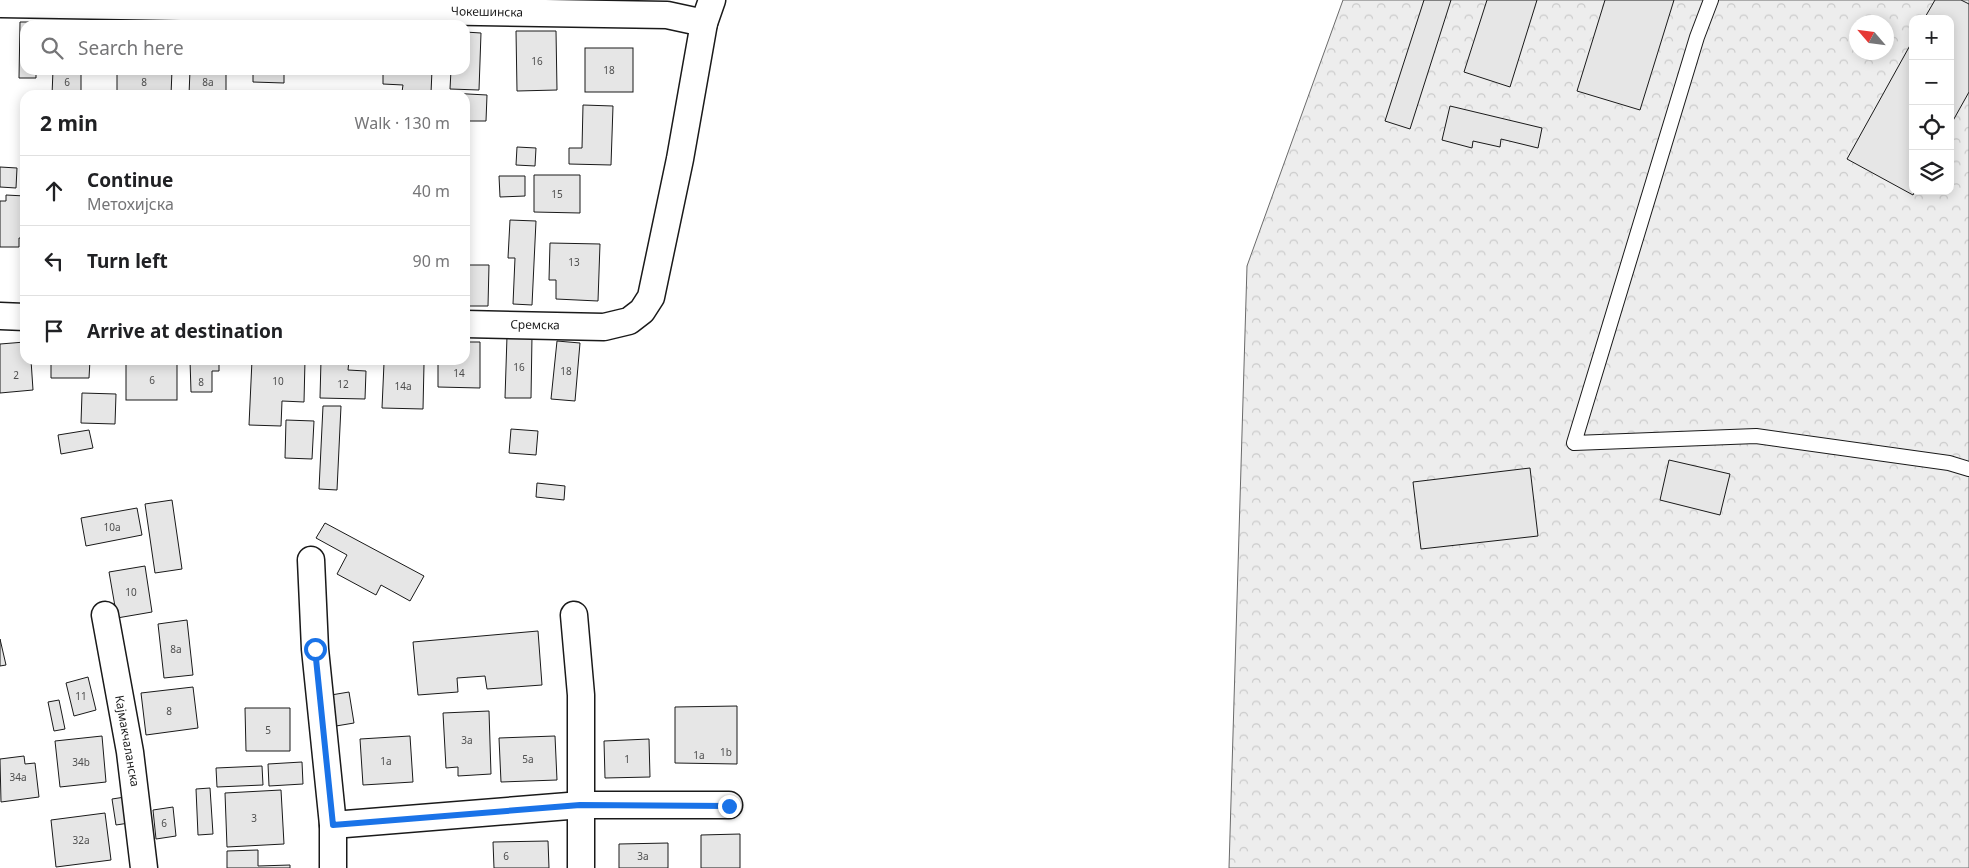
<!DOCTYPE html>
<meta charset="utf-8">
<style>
:root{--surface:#fff;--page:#f6f6f6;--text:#202124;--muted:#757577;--line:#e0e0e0}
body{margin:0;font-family:"Noto Sans",sans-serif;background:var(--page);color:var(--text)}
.controls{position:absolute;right:15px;top:15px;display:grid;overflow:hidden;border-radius:10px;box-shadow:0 2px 12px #0003}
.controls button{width:45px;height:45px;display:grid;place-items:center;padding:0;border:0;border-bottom:1px solid var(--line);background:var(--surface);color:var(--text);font:25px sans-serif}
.compass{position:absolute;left:1849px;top:15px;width:45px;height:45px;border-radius:50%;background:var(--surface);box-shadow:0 2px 12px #0003;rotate:298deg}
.stop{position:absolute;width:15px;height:15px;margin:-11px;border:4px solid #1a73e8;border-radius:50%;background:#fff}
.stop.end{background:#1a73e8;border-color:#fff;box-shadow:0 1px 5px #0008}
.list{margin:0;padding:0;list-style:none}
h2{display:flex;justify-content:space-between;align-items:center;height:65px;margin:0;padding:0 20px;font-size:21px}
h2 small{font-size:16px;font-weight:400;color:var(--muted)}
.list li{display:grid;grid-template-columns:32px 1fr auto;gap:15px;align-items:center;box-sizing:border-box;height:70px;padding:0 20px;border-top:1px solid var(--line)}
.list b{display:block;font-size:19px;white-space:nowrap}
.list p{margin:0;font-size:16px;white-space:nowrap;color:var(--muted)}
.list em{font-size:16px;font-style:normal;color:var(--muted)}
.icon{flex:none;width:28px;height:28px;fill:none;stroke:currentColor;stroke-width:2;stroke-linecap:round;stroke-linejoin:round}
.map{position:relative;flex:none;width:1969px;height:868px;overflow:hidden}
.search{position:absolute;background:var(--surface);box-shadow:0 2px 12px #0003;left:20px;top:20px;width:450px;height:55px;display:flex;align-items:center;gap:12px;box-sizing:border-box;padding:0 18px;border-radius:15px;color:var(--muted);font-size:19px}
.panel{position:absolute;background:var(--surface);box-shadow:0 2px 12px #0003;left:20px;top:90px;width:450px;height:275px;border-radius:15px}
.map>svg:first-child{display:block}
.forest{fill:url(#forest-crowns);stroke:#6a6a6a;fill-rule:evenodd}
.building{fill:#e6e6e6;stroke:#1a1a1a}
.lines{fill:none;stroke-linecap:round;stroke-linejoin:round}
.service-casing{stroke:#1a1a1a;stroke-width:16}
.minor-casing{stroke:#1a1a1a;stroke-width:29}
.service{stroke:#fff;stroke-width:14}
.minor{stroke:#fff;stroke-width:26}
.route{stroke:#1a73e8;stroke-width:6}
.labels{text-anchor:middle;stroke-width:4;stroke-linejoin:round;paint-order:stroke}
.number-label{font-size:10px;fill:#4d4d4d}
.street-label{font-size:12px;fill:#1a1a1a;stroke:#fff}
</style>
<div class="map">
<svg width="1969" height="868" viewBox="0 0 1969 868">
<defs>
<pattern id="forest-crowns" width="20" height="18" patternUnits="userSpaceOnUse" patternTransform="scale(1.25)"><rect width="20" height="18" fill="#ededed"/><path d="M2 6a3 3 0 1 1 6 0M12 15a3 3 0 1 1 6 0" fill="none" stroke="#cbcbcb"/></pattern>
</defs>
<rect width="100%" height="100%" fill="#fff"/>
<path class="forest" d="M 1343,0 L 1969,0 L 1969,868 L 1229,868 L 1247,266 ZM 1913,19 L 1950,19 L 1950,191 L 1913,191 ZM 1856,22 L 1886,22 L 1886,52 L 1856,52 Z"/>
<g class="building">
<path d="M 1424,0 L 1451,0 L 1410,129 L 1385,121 Z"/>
<path d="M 1487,0 L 1537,0 L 1510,87 L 1464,72 Z"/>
<path d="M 1605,0 L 1674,0 L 1640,110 L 1577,91 Z"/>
<path d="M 1935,0 L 1961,0 L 1969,4 L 1969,92 L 1950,126 L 1950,19 L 1924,19 Z"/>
<path d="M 20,22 L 37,22 L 37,25 L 25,25 L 25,70 L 36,70 L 36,78 L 19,78 Z"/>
<path d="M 516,31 L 556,31 L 557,90 L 517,91 Z"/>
<path d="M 465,32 L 481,33 L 479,90 L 450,89 L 451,70 L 465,70 Z"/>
<path d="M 1913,40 L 1913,191 L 1915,191 L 1913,195 L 1847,159 Z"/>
<rect x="585" y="48" width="48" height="44"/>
<path d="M 53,70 L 81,70 L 81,95 L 52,95 Z"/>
<path d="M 117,70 L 172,70 L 171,95 L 117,95 Z"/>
<path d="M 190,70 L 226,70 L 226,95 L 189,95 Z"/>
<path d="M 253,70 L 284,70 L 284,83 L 253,82 Z"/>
<path d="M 383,70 L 432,70 L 431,93 L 402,92 L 403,85 L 383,84 Z"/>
<path d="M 449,93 L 487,95 L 486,121 L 465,121 L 465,95 L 449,95 Z"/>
<path d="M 583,105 L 613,106 L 611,165 L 569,164 L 569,148 L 582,148 Z"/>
<path d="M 1450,106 L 1542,128 L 1538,148 L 1501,139 L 1500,147 L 1473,141 L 1472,148 L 1442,140 Z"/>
<path d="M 517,147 L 536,148 L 535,166 L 516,165 Z"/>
<path d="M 0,167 L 17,168 L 16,188 L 0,187 Z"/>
<path d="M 534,175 L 580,175 L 580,213 L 534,212 Z"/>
<path d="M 499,176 L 525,176 L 525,196 L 500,197 Z"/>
<path d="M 6,195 L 25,196 L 25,238 L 19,238 L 19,247 L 0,247 L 0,201 L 6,201 Z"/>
<path d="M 510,220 L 536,221 L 532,305 L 513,304 L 515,258 L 508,258 Z"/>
<path d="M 550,243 L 600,244 L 598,301 L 556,299 L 556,280 L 549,280 Z"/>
<path d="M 465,265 L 489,265 L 488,306 L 465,306 Z"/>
<path d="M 507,336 L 532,336 L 531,398 L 505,398 Z"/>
<path d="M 557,341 L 580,343 L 575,401 L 551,399 Z"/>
<path d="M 25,342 L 25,360 L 31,360 L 33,390 L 0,393 L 0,344 Z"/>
<path d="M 465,342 L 480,342 L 480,388 L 438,387 L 438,360 L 465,360 Z"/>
<path d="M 51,360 L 90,360 L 89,378 L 51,378 Z"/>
<rect x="126" y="360" width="51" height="40"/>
<path d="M 190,360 L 219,360 L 219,371 L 212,371 L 212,392 L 191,392 Z"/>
<path d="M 252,360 L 305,360 L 304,402 L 282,401 L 281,426 L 249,425 Z"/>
<path d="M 321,360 L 349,360 L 348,370 L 366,371 L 365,399 L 320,398 Z"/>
<path d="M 384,363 L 424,364 L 423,409 L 382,408 Z"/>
<path d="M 82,393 L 116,394 L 115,424 L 81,423 Z"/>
<path d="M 323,406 L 341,406 L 337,490 L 319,489 Z"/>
<path d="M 286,420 L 314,421 L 312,459 L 285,458 Z"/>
<path d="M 511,429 L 538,431 L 536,455 L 509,453 Z"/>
<path d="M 89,430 L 93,448 L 61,454 L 58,435 Z"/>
<path d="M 1669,460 L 1730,474 L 1720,515 L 1660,500 Z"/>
<path d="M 1530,468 L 1538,536 L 1421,549 L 1413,482 Z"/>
<path d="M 537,483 L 565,486 L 564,500 L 536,497 Z"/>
<path d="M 172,500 L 182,569 L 155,573 L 145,504 Z"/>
<path d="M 137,508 L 142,535 L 86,546 L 81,518 Z"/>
<path d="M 325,523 L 424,576 L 410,601 L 381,585 L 376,595 L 337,574 L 347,555 L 316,538 Z"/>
<path d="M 145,566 L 152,612 L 117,618 L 109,572 Z"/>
<path d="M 187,620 L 193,675 L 164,678 L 158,624 Z"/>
<path d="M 538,631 L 542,685 L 487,689 L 485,676 L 457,678 L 458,692 L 418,695 L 413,642 Z"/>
<path d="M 0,639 L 6,665 L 0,666 Z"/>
<path d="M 88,677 L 96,710 L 74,716 L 66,683 Z"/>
<path d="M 193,687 L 198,728 L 146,735 L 141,693 Z"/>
<path d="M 349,692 L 354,723 L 336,726 L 331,695 Z"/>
<path d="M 59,700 L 65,729 L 54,731 L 48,702 Z"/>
<path d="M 737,706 L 737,764 L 675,763 L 675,707 Z"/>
<path d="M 245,708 L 290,708 L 290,751 L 246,751 Z"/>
<path d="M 489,711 L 491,774 L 458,776 L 458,767 L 446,768 L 443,713 Z"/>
<path d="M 102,736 L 106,782 L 60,787 L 55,741 Z"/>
<path d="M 410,736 L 413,782 L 363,785 L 360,739 Z"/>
<path d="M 555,736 L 557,780 L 501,782 L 499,738 Z"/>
<path d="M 649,739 L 650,777 L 605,778 L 604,741 Z"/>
<path d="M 24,756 L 25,764 L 35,763 L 39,797 L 1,802 L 0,759 Z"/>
<path d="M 302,762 L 303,784 L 269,786 L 268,764 Z"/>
<path d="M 262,766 L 263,785 L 217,787 L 216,768 Z"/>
<path d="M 210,788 L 213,834 L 198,835 L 196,789 Z"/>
<path d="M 281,790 L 284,844 L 227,847 L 225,793 Z"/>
<path d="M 125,797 L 129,823 L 116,825 L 112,799 Z"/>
<path d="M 173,807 L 176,836 L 156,839 L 153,810 Z"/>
<path d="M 105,813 L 111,860 L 56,867 L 51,820 Z"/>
<path d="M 740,834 L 740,868 L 701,868 L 701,835 Z"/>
<path d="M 548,841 L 549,868 L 494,868 L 493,842 Z"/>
<path d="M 668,843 L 668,868 L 619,868 L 619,844 Z"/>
<path d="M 258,850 L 258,866 L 290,865 L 290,868 L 227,868 L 227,851 Z"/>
</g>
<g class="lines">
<defs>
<path id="service" d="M 1711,0 L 1697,37 L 1574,443 L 1756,436 L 1949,463 L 1969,469"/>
<g id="minor">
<path d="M 0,4 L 667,15 L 704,23"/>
<path d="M 0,316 L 25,317"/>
<path d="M 465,324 L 604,327 L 629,321 L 642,311 L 651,297 L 680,159 L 704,23 L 712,0"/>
<path d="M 311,560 L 315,649 L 333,825 L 333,868"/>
<path d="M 105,615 L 130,752 L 144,868"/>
<path d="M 574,615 L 581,695 L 581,868"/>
<path d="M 333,825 L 581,805 L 729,805"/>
</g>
</defs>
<use href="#service" class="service-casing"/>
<use href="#minor" class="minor-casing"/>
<use href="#service" class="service"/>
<use href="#minor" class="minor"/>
</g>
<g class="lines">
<path class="route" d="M 315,649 L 333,825 L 580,805 L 729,806"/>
</g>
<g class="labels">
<g class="number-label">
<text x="537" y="65">16</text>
<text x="609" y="74">18</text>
<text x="67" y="86">6</text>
<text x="144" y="86">8</text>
<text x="208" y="86">8a</text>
<text x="557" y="198">15</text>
<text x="574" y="266">13</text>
<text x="519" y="371">16</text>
<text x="566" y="375">18</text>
<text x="459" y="377">14</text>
<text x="16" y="379">2</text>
<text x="152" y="384">6</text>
<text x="278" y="385">10</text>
<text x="201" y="386">8</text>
<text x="343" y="388">12</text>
<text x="403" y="390">14a</text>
<text x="112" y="531">10a</text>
<text x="131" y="596">10</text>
<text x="176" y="653">8a</text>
<text x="81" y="700">11</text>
<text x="169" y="715">8</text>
<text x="268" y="734">5</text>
<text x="467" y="744">3a</text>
<text x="726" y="756">1b</text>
<text x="699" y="759">1a</text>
<text x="528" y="763">5a</text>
<text x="627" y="763">1</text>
<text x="386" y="765">1a</text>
<text x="81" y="766">34b</text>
<text x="18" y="781">34a</text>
<text x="254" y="822">3</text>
<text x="164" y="827">6</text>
<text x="81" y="844">32a</text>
<text x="506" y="860">6</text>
<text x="643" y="860">3a</text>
</g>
<g class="street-label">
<text transform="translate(487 12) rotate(1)" y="4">Чокешинска</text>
<text transform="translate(535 325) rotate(1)" y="4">Сремска</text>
<text transform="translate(127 741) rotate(80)" y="4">Кајмакчаланска</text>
</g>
</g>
</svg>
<div class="controls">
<button>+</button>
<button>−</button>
<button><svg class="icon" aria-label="locate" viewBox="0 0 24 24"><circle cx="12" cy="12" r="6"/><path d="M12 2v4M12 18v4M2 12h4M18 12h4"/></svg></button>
<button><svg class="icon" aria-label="layers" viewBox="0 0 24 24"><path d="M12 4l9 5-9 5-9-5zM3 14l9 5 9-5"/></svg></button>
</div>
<svg class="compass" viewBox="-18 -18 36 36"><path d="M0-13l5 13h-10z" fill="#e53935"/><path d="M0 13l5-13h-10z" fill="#757577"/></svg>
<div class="stop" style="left:315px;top:649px"></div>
<div class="stop end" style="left:729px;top:806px"></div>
<div class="search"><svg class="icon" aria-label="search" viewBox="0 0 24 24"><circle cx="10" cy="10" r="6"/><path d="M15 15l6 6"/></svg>Search here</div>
<section class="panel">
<h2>2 min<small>Walk · 130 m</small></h2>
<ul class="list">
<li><svg class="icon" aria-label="ahead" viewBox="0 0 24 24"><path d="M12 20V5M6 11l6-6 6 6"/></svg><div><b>Continue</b><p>Метохијска</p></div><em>40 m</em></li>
<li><svg class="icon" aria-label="left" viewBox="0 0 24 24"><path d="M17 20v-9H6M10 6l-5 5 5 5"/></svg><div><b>Turn left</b></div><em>90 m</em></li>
<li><svg class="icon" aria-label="arrive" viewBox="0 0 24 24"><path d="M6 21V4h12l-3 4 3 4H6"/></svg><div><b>Arrive at destination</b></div></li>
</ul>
</section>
</div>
